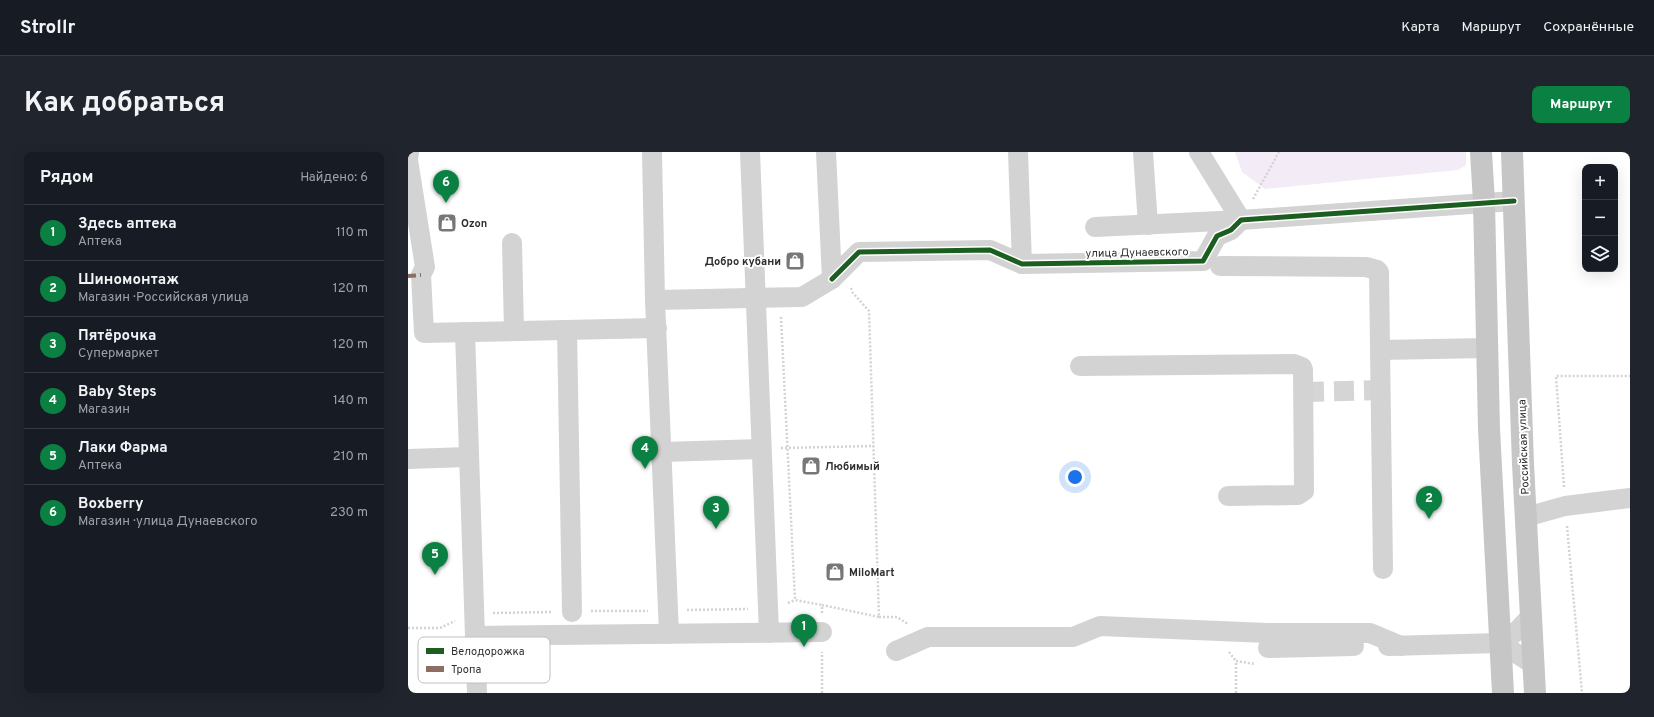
<!DOCTYPE html>
<html lang="ru">
<meta charset="utf-8">
<style>
:root{--surface:#171b24;--page:#20242c;--text:#f1f3f6;--muted:#9ea1a6;--line:#363941;--accent:#0b8043}
body{margin:0;font-family:Overpass,sans-serif;background:var(--page);color:var(--text)}
.controls{position:absolute;right:12px;top:12px;display:grid;overflow:hidden;border-radius:8px;box-shadow:0 4px 16px #0002}
.controls button{width:36px;height:36px;display:grid;place-items:center;padding:0;border:0;border-bottom:1px solid var(--line);background:var(--surface);color:var(--text);font:20px sans-serif}
.you{position:absolute;left:667px;top:325px;width:14px;height:14px;margin:-10px;border:3px solid #fff;border-radius:50%;background:#1a73e8;box-shadow:0 0 0 6px #1a73e833}
.badge{display:grid;place-items:center;width:26px;height:26px;border-radius:50%;background:var(--accent);color:#fff;font-size:13px;font-weight:700}
.pin{position:absolute;translate:-50% -33px;filter:drop-shadow(0 1px 2px #0008)}
.pin::after{content:'';position:absolute;top:21px;width:14px;height:12px;background:inherit;clip-path:polygon(0 0,100% 0,50% 100%)}
.list{margin:0;padding:0;list-style:none}
h2{display:flex;justify-content:space-between;align-items:center;height:52px;margin:0;padding:0 16px;font-size:17px}
h2 small{font-size:13px;font-weight:400;color:var(--muted)}
.list li{display:grid;grid-template-columns:26px 1fr auto;gap:12px;align-items:center;box-sizing:border-box;height:56px;padding:0 16px;border-top:1px solid var(--line)}
.list b{display:block;font-size:15px;white-space:nowrap}
.list p{margin:0;font-size:13px;white-space:nowrap;color:var(--muted)}
.list em{font-size:13px;font-style:normal;color:var(--muted)}
.icon{flex:none;width:22px;height:22px;fill:none;stroke:currentColor;stroke-width:2;stroke-linecap:round;stroke-linejoin:round}
.map{position:relative;flex:none;width:1222px;height:541px;overflow:hidden;border-radius:8px}
header{display:flex;align-items:center;gap:24px;box-sizing:border-box;height:56px;padding:0 20px;background:var(--surface);border-bottom:1px solid var(--line)}
header strong{font-size:19px}
nav{display:flex;gap:22px;margin-inline-start:auto;font-size:14px}
.intro{display:flex;align-items:center;justify-content:space-between;box-sizing:border-box;height:96px;padding:0 24px}
h1{margin:0;font-size:28px}
.button{padding:10px 18px;border-radius:8px;background:var(--accent);color:#fff;font-size:14px;font-weight:700}
main{display:flex;gap:24px;padding:0 24px}
aside{flex:1;background:var(--surface);border-radius:8px;box-shadow:0 4px 16px #0002}
.map>svg:first-child{display:block}
.green{fill:#f3ebf5}
.lines{fill:none;stroke-linecap:round;stroke-linejoin:round}
.minor-tunnel{stroke:#d5d5d5;stroke-width:20;stroke-dasharray:20 10;stroke-linecap:butt}
.path{stroke:#d3d3d3;stroke-width:2.5;stroke-dasharray:2 2;stroke-linecap:butt}
.minor{stroke:#d3d3d3;stroke-width:20}
.major{stroke:#c6c6c6;stroke-width:22}
.quiet{stroke:#8d6e63;stroke-width:4;stroke-dasharray:8 4;stroke-linecap:butt}
.cycleway-casing{stroke:#fff;stroke-width:8}
.cycleway{stroke:#1b5e20;stroke-width:5}
.labels{text-anchor:middle;stroke-width:4;stroke-linejoin:round;paint-order:stroke}
.poi-label{font-size:11px;font-weight:bold;fill:#2e2e2e;stroke:#fff;text-anchor:start}
.street-label{font-size:11px;fill:#2e2e2e;stroke:#fff}
.key{fill:#fff;stroke:#c0c0c0;stroke-width:1}
.key-label{font-size:11px;fill:#2e2e2e}
</style>
<header>
<strong>Strollr</strong>
<nav><a>Карта</a><a>Маршрут</a><a>Сохранённые</a></nav>
</header>
<div class="intro"><h1>Как добраться</h1><a class="button">Маршрут</a></div>
<main>
<aside>
<h2>Рядом<small>Найдено: 6</small></h2>
<ul class="list">
<li><span class="badge">1</span><div><b>Здесь аптека</b><p>Аптека</p></div><em>110 m</em></li>
<li><span class="badge">2</span><div><b>Шиномонтаж</b><p>Магазин · Российская улица</p></div><em>120 m</em></li>
<li><span class="badge">3</span><div><b>Пятёрочка</b><p>Супермаркет</p></div><em>120 m</em></li>
<li><span class="badge">4</span><div><b>Baby Steps</b><p>Магазин</p></div><em>140 m</em></li>
<li><span class="badge">5</span><div><b>Лаки Фарма</b><p>Аптека</p></div><em>210 m</em></li>
<li><span class="badge">6</span><div><b>Boxberry</b><p>Магазин · улица Дунаевского</p></div><em>230 m</em></li>
</ul>
</aside>
<div class="map">
<svg width="1222" height="541" viewBox="0 0 1222 541">
<rect width="100%" height="100%" fill="#fff"/>
<path class="green" d="M 827,0 L 1058,0 L 1058,13 L 1050,18 L 857,37 L 834,20 Z"/>
<g class="lines">
<path class="minor-tunnel" d="M 896,240 L 973,238"/>
<g class="path">
<path d="M 845,47 L 871,0"/>
<path d="M 373,165 L 387,448 L 414,453"/>
<path d="M 373,296 L 466,294"/>
<path d="M 1156,335 L 1148,224 L 1222,224"/>
<path d="M 1159,374 L 1174,541"/>
<path d="M 380,451 L 387,448"/>
<path d="M 279,458 L 340,457"/>
<path d="M 183,459 L 240,459"/>
<path d="M 85,461 L 144,460"/>
<path d="M 414,461 L 414,453 L 471,465 L 461,159 L 445,141 L 443,136"/>
<path d="M 471,465 L 489,465 L 500,472"/>
<path d="M 0,476 L 32,476 L 47,469"/>
<path d="M 821,500 L 828,509"/>
<path d="M 414,541 L 414,500"/>
<path d="M 828,541 L 828,509 L 847,512"/>
</g>
<g class="minor">
<path d="M 1,0 L 0,8 L 17,115 L 13,123 L 16,181 L 249,176"/>
<path d="M 244,0 L 247,148 L 261,482"/>
<path d="M 342,0 L 361,481"/>
<path d="M 418,0 L 424,127"/>
<path d="M 610,0 L 614,112"/>
<path d="M 735,0 L 740,73"/>
<path d="M 791,0 L 833,68"/>
<path d="M 687,75 L 833,68 L 1106,49"/>
<path d="M 104,91 L 106,179"/>
<path d="M 812,114 L 958,115 L 969,118 L 971,120 L 975,417"/>
<path d="M 247,148 L 394,145 L 424,127 L 451,100 L 582,98 L 614,112 L 795,109 L 809,84 L 823,78 L 833,68"/>
<path d="M 159,178 L 164,460"/>
<path d="M 57,180 L 67,484"/>
<path d="M 973,198 L 1079,196"/>
<path d="M 672,214 L 886,212 L 894,215 L 895,218 L 896,339 L 890,343 L 820,344"/>
<path d="M 254,300 L 353,297"/>
<path d="M 0,307 L 60,305"/>
<path d="M 1118,365 L 1157,354 L 1222,346"/>
<path d="M 1092,491 L 1125,512"/>
<path d="M 980,494 L 1092,491 L 1109,479 L 1123,464"/>
<path d="M 860,496 L 946,494"/>
<path d="M 488,499 L 520,485 L 665,485 L 692,474 L 859,481 L 962,481 L 993,494"/>
<path d="M 69,541 L 67,484 L 414,480"/>
</g>
<g class="major">
<path d="M 1073,0 L 1076,50 L 1081,277 L 1095,541"/>
<path d="M 1104,0 L 1115,312 L 1127,541"/>
</g>
<path class="quiet" d="M 0,124 L 13,123"/>
<defs>
<path id="cycleway" d="M 424,127 L 451,100 L 582,98 L 614,112 L 795,109 L 809,84 L 823,78 L 833,68 L 1106,49"/>
</defs>
<use href="#cycleway" class="cycleway-casing"/>
<use href="#cycleway" class="cycleway"/>
</g>
<defs>
<symbol id="shop-square" viewBox="-11 -11 22 22"><rect x="-9" y="-9" width="18" height="18" rx="4" fill="#777" stroke="#fff"/><path d="M-5-2.5h2.3a2.7 3.5 0 0 1 5.4 0H5L5.5 6h-11ZM-1.5-2.5h3a1.5 2.3 0 0 0-3 0Z" fill="#fff"/></symbol>
</defs>
<g fill-rule="evenodd">
<use href="#shop-square" x="28" y="60" width="22" height="22"/>
<use href="#shop-square" x="376" y="98" width="22" height="22"/>
<use href="#shop-square" x="392" y="303" width="22" height="22"/>
<use href="#shop-square" x="416" y="409" width="22" height="22"/>
</g>
<g class="labels">
<g class="poi-label">
<text x="53" y="75">Ozon</text>
<text x="373" y="113" text-anchor="end">Добро кубани</text>
<text x="417" y="318">Любимый</text>
<text x="441" y="424">MiloMart</text>
</g>
<g class="street-label">
<text transform="translate(729 100) rotate(-1)" y="4">улица Дунаевского</text>
<text transform="translate(1115 295) rotate(-92)" y="4">Российская улица</text>
</g>
</g>
<rect x="10" y="485" width="132" height="46" rx="6" class="key"/>
<rect x="18" y="496" width="18" height="6" fill="#1b5e20"/>
<rect x="18" y="514" width="18" height="6" fill="#8d6e63"/>
<g class="key-label">
<text x="43" y="503">Велодорожка</text>
<text x="43" y="521">Тропа</text>
</g>
</svg>
<div class="controls">
<button>+</button>
<button>−</button>
<button><svg class="icon" aria-label="layers" viewBox="0 0 24 24"><path d="M12 4l9 5-9 5-9-5zM3 14l9 5 9-5"/></svg></button>
</div>
<div class="you"></div>
<div class="pin badge" style="left:396px;top:495px">1</div>
<div class="pin badge" style="left:1021px;top:367px">2</div>
<div class="pin badge" style="left:308px;top:377px">3</div>
<div class="pin badge" style="left:237px;top:317px">4</div>
<div class="pin badge" style="left:27px;top:423px">5</div>
<div class="pin badge" style="left:38px;top:51px">6</div>
</div>
</main>
